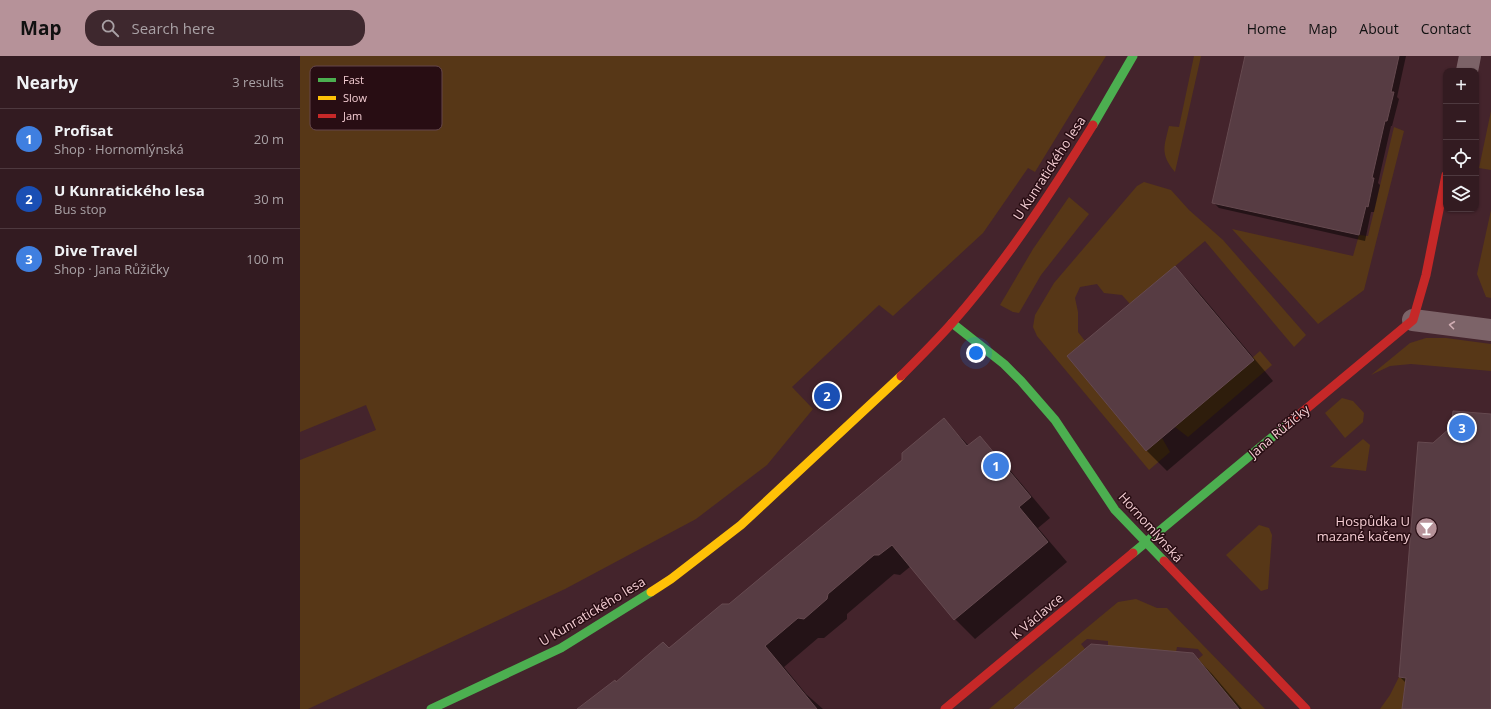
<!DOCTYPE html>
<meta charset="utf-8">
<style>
:root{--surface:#331b21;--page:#3e282e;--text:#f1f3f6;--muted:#a9a1a5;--line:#4e393f;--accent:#b69299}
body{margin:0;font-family:"Open Sans",sans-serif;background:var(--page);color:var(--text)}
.controls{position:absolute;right:12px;top:12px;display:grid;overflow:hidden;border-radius:8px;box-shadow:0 1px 3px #0004}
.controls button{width:36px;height:36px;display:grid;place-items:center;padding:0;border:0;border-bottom:1px solid var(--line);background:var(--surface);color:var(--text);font:20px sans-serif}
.you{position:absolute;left:676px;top:297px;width:14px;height:14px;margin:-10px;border:3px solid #fff;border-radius:50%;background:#1a73e8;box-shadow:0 0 0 6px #1a73e833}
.badge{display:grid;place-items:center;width:26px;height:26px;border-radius:50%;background:var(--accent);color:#fff;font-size:13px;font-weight:700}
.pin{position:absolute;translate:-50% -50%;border:2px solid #fff;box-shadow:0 1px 4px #0006}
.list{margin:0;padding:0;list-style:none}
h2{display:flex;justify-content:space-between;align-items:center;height:52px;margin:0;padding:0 16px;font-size:17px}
h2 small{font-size:13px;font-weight:400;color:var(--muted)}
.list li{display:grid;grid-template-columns:26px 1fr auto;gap:12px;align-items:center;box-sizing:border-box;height:60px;padding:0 16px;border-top:1px solid var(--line)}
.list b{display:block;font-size:15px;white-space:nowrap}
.list p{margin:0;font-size:13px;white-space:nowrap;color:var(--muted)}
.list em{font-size:13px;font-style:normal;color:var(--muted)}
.icon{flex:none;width:22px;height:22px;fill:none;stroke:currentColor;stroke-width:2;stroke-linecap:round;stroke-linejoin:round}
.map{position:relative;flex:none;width:1191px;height:653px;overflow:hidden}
header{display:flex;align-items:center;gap:24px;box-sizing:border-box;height:56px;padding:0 20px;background:var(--accent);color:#111}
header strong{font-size:19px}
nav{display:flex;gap:22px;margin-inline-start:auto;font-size:14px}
.search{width:280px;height:36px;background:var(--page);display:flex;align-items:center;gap:10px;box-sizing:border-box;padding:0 14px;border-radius:16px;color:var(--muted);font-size:15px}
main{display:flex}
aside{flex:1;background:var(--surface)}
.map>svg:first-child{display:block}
.green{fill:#573717}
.shadow{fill:#0007}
.building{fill:#573c43;stroke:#664a50}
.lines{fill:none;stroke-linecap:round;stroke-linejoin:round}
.street{stroke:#7c6368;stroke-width:22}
.fast{stroke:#4caf50;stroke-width:9}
.slow{stroke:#ffc107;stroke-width:9}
.jam{stroke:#c62828;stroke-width:9}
.oneway{stroke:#d0adb3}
.labels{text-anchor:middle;stroke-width:3;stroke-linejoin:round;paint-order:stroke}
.street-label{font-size:13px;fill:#f4cdd3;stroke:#280d13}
.poi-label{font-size:13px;fill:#f4cdd3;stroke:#280d13;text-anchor:end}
.key{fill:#280d13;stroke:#65474d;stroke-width:1}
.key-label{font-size:11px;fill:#f4cdd3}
</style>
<header>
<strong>Map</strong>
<div class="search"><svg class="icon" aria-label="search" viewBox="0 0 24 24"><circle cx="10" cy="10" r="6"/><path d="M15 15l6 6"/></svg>Search here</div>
<nav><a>Home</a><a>Map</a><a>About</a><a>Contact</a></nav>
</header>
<main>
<aside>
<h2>Nearby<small>3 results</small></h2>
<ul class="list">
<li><span class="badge" style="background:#3f7fe0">1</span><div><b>Profisat</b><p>Shop · Hornomlýnská</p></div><em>20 m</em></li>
<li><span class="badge" style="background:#1a4fb4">2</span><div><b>U Kunratického lesa</b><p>Bus stop</p></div><em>30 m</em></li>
<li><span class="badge" style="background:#3f7fe0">3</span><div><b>Dive Travel</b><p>Shop · Jana Růžičky</p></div><em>100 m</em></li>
</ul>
</aside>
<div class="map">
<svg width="1191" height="653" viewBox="0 0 1191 653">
<rect width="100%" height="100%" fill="#44242c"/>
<g class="green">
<path d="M 0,0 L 806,0 L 735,116 L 728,112 L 683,177 L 593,260 L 579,249 L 492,331 L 513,353 L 467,409 L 396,463 L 265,533 L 8,653 L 0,653 L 0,404 L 76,374 L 66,349 L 0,376 Z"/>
<path d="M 894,0 L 901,0 L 875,116 C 860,98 864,91 869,70 L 879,71 Z"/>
<path d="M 1191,55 L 1191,114 L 1179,112 Z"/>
<path d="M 1094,71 L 1104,75 L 1064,234 L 1018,268 L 932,173 L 1053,200 L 1059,179 L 1068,180 Z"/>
<path d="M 844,126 L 871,134 L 889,154 L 923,184 L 1006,279 L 994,291 L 905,185 L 830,248 L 822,239 L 804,237 L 797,228 L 780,231 L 775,242 L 778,256 L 778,276 L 785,285 L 767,300 L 846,395 L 862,382 L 870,396 L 849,414 L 737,280 L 733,271 L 735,259 L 754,227 L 837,130 Z"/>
<path d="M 769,141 L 789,158 L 741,219 L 719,257 L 713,256 L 700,249 L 733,193 Z"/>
<path d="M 1191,154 L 1191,242 L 1186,241 L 1177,218 Z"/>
<path d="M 1126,282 L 1146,282 L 1191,288 L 1191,315 L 1111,308 L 1090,310 L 1071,319 L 1110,287 Z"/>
<path d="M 960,295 L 972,309 L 888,381 L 875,371 L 954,304 L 952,302 Z"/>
<path d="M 1042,342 L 1053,345 L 1064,357 L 1063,366 L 1045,382 L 1025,357 Z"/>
<path d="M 1063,383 L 1070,389 L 1066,415 L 1030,411 Z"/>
<path d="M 959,469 L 969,472 L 972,479 L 968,533 L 961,535 L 926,499 Z"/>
<path d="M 836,543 L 857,552 L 867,552 L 965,653 L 940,653 L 937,649 L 932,653 L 911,632 L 917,626 L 898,603 L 903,599 L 898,593 L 877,591 L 876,596 L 808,590 L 808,585 L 787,583 L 781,588 L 785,593 L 747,625 L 731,650 L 725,644 L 713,653 L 689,653 L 818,546 Z"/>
<path d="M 1099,621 L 1106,622 L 1102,653 L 1080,653 L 1090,639 Z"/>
</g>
<g class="shadow">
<path d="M 946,0 L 1106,0 L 1097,41 L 1099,43 L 1092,70 L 1091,70 L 1078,127 L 1080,129 L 1074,156 L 1071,156 L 1065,185 L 919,152 L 913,146 Z"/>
<path d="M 875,211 L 895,232 L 973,325 L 867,415 L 847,395 L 768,300 Z"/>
<path d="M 1191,359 L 1191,653 L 1103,653 L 1106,627 L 1100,621 L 1133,388 Z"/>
<path d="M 644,364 L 669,390 L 679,381 L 699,401 L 750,462 L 738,472 L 767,506 L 675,583 L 655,563 L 611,510 L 600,519 L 594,518 L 547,558 L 547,563 L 524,582 L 518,582 L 484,611 L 506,638 L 523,653 L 279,653 L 369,593 L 429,549 L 603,404 Z"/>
<path d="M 893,598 L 913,619 L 942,653 L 715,653 Z"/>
</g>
<g class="building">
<path d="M 945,0 L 1099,0 L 1091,36 L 1094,36 L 1087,65 L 1085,65 L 1072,122 L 1074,122 L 1068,151 L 1066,150 L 1059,179 L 912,147 Z"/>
<path d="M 875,210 L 954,304 L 846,395 L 767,300 Z"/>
<path d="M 1153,355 L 1191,358 L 1191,653 L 1102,653 L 1106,622 L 1099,621 L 1118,386 L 1133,387 L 1151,371 Z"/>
<path d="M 644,362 L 667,390 L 680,380 L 731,441 L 719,451 L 748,486 L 654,564 L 592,489 L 579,499 L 574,499 L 528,538 L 527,543 L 504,563 L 498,562 L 465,590 L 517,653 L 277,653 L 315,624 L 316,626 L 363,586 L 369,592 L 422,548 L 429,548 L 602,404 L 602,397 Z"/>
<path d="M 791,588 L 893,597 L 939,653 L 714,653 Z"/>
</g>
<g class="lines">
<g class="street">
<path d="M 1167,15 L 1170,0"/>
<path d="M 1113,264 L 1191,274"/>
</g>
<g class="fast">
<path d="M 793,69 L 833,0"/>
<path d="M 652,267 L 704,308 L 721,325 L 755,364 L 815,454 L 864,505"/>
<path d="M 833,497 L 988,368"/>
<path d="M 131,653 L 261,592 L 351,536"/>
</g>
<path class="slow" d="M 351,536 L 371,523 L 441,469 L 601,320"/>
<g class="jam">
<path d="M 601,320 C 618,303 635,286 652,267 C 705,207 751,137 793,69"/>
<path d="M 988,368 L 1113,264 L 1126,219 L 1146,119"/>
<path d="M 864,505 L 1006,653"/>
<path d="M 645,653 L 833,497"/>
</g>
</g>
<defs><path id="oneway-chevron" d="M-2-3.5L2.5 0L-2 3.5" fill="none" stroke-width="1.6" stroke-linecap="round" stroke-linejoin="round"/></defs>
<use class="oneway" href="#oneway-chevron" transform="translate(1152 269) rotate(-173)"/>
<defs>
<symbol id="bar-disc" viewBox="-11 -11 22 22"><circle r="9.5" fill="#b69299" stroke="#280d13"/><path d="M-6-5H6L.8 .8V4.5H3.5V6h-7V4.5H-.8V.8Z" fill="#fff"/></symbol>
</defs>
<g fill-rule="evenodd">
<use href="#bar-disc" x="1114" y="460" width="25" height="25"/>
</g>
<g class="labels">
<g class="street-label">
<text transform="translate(749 112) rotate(-57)" y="5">U Kunratického lesa</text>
<text transform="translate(979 375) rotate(-40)" y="5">Jana Růžičky</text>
<text transform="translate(851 471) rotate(48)" y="5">Hornomlýnská</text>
<text transform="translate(292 555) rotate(-31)" y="5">U Kunratického lesa</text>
<text transform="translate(737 560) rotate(-40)" y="5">K Václavce</text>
</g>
<g class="poi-label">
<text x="1110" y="470">Hospůdka U<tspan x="1110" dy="15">mazané kačeny</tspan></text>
</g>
</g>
<rect x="10" y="10" width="132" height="64" rx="6" class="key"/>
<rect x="18" y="22" width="18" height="4" fill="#4caf50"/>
<rect x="18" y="40" width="18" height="4" fill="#ffc107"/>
<rect x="18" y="58" width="18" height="4" fill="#c62828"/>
<g class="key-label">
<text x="43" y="28">Fast</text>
<text x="43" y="46">Slow</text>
<text x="43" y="64">Jam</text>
</g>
</svg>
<div class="controls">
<button>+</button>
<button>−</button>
<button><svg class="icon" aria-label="locate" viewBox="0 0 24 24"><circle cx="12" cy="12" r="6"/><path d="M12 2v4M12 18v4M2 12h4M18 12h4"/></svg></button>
<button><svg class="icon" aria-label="layers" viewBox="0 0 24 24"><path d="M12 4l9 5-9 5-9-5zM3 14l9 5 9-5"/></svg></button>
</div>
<div class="you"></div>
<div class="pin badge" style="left:696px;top:410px;background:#3f7fe0">1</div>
<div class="pin badge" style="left:527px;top:340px;background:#1a4fb4">2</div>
<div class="pin badge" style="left:1162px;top:372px;background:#3f7fe0">3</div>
</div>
</main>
